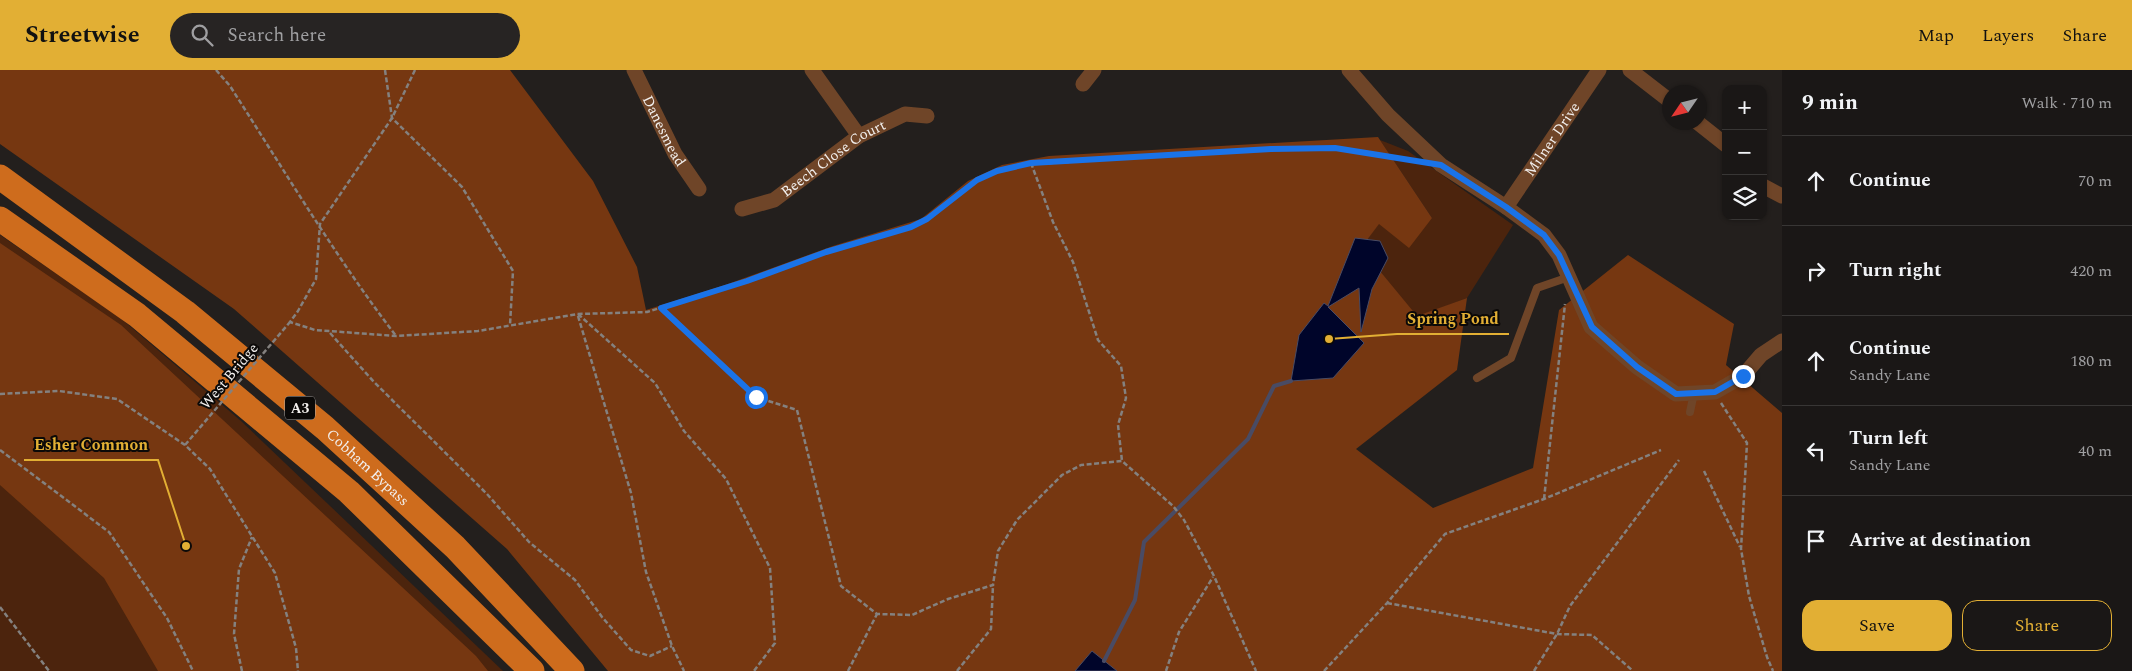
<!DOCTYPE html>
<meta charset="utf-8">
<style>
:root{--surface:#1a1716;--page:#272423;--text:#f1f3f6;--muted:#9f9fa1;--line:#383635;--accent:#e2af34}
body{margin:0;font-family:Spectral,serif;background:var(--page);color:var(--text)}
.controls{position:absolute;right:15px;top:15px;display:grid;overflow:hidden;border-radius:10px;box-shadow:0 1px 4px #0004}
.controls button{width:45px;height:45px;display:grid;place-items:center;padding:0;border:0;border-bottom:1px solid var(--line);background:var(--surface);color:var(--text);font:25px sans-serif}
.compass{position:absolute;left:1662px;top:15px;width:45px;height:45px;border-radius:50%;background:var(--surface);box-shadow:0 1px 4px #0004;rotate:235deg}
.stop{position:absolute;width:15px;height:15px;margin:-11px;border:4px solid #1a73e8;border-radius:50%;background:#fff}
.stop.end{background:#1a73e8;border-color:#fff;box-shadow:0 1px 5px #0008}
.list{margin:0;padding:0;list-style:none}
h2{display:flex;justify-content:space-between;align-items:center;height:65px;margin:0;padding:0 20px;font-size:21px}
h2 small{font-size:16px;font-weight:400;color:var(--muted)}
.list li{display:grid;grid-template-columns:32px 1fr auto;gap:15px;align-items:center;box-sizing:border-box;height:90px;padding:0 20px;border-top:1px solid var(--line)}
.list b{display:block;font-size:19px;white-space:nowrap}
.list p{margin:0;font-size:16px;white-space:nowrap;color:var(--muted)}
.list em{font-size:16px;font-style:normal;color:var(--muted)}
.actions{display:flex;gap:10px;padding:15px 20px}
.actions a{flex:1;padding:11px 0;border:1px solid var(--accent);border-radius:15px;text-align:center;font-size:18px;color:var(--accent)}
.actions .main{background:var(--accent);color:#111}
.icon{flex:none;width:28px;height:28px;fill:none;stroke:currentColor;stroke-width:2;stroke-linecap:round;stroke-linejoin:round}
.map{position:relative;flex:none;width:1782px;height:601px;overflow:hidden}
header{display:flex;align-items:center;gap:30px;box-sizing:border-box;height:70px;padding:0 25px;background:var(--accent);color:#111}
header strong{font-size:24px}
nav{display:flex;gap:28px;margin-inline-start:auto;font-size:18px}
.search{width:350px;height:45px;background:var(--page);display:flex;align-items:center;gap:12px;box-sizing:border-box;padding:0 18px;border-radius:28px;color:var(--muted);font-size:19px}
main{display:flex}
aside{flex:1;background:var(--surface)}
.map>svg:first-child{display:block}
.green{fill:#4c240d}
.forest{fill:#763711}
.water{fill:#00052a;stroke:#494b64}
.lines{fill:none;stroke-linecap:round;stroke-linejoin:round}
.stream{stroke:#494b64;stroke-width:4}
.path{stroke:#84817f;stroke-width:2.5;stroke-dasharray:5 2.5;stroke-linecap:butt}
.service{stroke:#6f4528;stroke-width:8}
.minor{stroke:#6f4528;stroke-width:15}
.trunk{stroke:#ce6c1d;stroke-width:25}
.path-bridge{stroke:#84817f;stroke-width:2.5;stroke-dasharray:5 2.5;stroke-linecap:butt}
.route{stroke:#1a73e8;stroke-width:6}
.labels{text-anchor:middle;stroke-width:4;stroke-linejoin:round;paint-order:stroke}
.shield{fill:#0b0908;stroke:#adaaa8;stroke-width:1}
.shield-label{font-size:14px;font-weight:bold;fill:#f2efed}
.street-label{font-size:15px;fill:#f2efed;stroke:#0b0908}
.leader{fill:none;stroke:#e2af34;stroke-width:2}
.callout-dot{fill:#e2af34;stroke:#0b0908;stroke-width:2}
.callout-label{font-size:16px;text-anchor:middle;font-weight:bold;fill:#e2af34;stroke:#0b0908;stroke-width:4;stroke-linejoin:round;paint-order:stroke}
</style>
<header>
<strong>Streetwise</strong>
<div class="search"><svg class="icon" aria-label="search" viewBox="0 0 24 24"><circle cx="10" cy="10" r="6"/><path d="M15 15l6 6"/></svg>Search here</div>
<nav><a>Map</a><a>Layers</a><a>Share</a></nav>
</header>
<main>
<div class="map">
<svg width="1782" height="601" viewBox="0 0 1782 601">
<rect width="100%" height="100%" fill="#231f1d"/>
<g class="green">
<path d="M 1380,70 L 1408,81 L 1513,155 L 1467,228 L 1417,247 L 1361,178 L 1379,153 L 1432,148 Z"/>
<path d="M 0,165 L 118,246 L 241,351 L 503,601 L 0,601 Z"/>
</g>
<g class="forest">
<path d="M 0,0 L 510,0 L 593,111 L 637,197 L 646,240 L 725,215 L 833,176 L 921,149 L 968,111 L 1002,95 L 1049,86 L 1378,67 L 1432,148 L 1409,178 L 1379,154 L 1361,178 L 1417,246 L 1467,228 L 1457,300 L 1356,379 L 1433,438 L 1533,398 L 1559,240 L 1628,185 L 1734,254 L 1726,295 L 1782,343 L 1782,601 L 608,601 L 507,479 L 234,239 L 0,74 Z"/>
<path d="M 0,173 L 121,255 L 476,586 L 488,601 L 158,601 L 104,508 L 0,415 Z"/>
</g>
<g class="water">
<path d="M 1355,168 L 1380,171 L 1388,188 L 1372,219 L 1361,262 L 1359,218 L 1328,237 L 1364,273 L 1333,308 L 1291,311 L 1299,265 L 1324,233 L 1328,236 Z"/>
<path d="M 1092,581 L 1117,601 L 1075,601 Z"/>
</g>
<g class="lines">
<path class="stream" d="M 1104,591 L 1135,530 L 1144,472 L 1248,369 L 1274,316 L 1291,311"/>
<g class="path">
<path d="M 216,0 L 230,16 C 284,100 335,186 396,266"/>
<path d="M 385,0 L 392,48 L 462,117 L 513,201 L 510,255"/>
<path d="M 415,0 L 392,48 L 320,154 L 316,209 L 298,241 L 290,252 L 315,260 L 396,266 L 478,261 L 578,244 L 647,242 L 747,211 L 826,182 L 911,157 L 927,149 L 977,111 L 997,101 L 1020,95 L 1271,79 L 1335,78 L 1415,90"/>
<path d="M 1031,93 L 1053,152 L 1073,192 L 1098,270 L 1121,296 L 1126,328 L 1118,355 L 1122,391"/>
<path d="M 662,238 L 756,327 L 797,340 L 841,516 L 877,544 L 912,545 L 948,529 L 993,515 L 998,481 L 1017,450 L 1062,405 L 1081,395 L 1122,391 L 1173,436 L 1184,450 L 1214,506 L 1256,601"/>
<path d="M 578,244 L 655,313 L 684,361 L 726,409 L 770,498 L 775,573 L 754,601"/>
<path d="M 578,246 L 631,423 L 646,502 L 672,576 L 684,601"/>
<path d="M 330,263 L 374,312 L 487,424 L 529,472 L 575,510 L 602,547 L 631,580 L 650,586 L 672,576"/>
<path d="M 0,324 L 59,321 L 117,329 L 185,375 L 210,399 L 275,503 L 296,578 L 298,601"/>
<path d="M 1721,333 L 1747,373 L 1741,479 L 1749,526 L 1767,587 L 1773,601"/>
<path d="M 0,380 L 109,462 L 167,548 L 193,601"/>
<path d="M 1704,401 L 1740,477"/>
<path d="M 1544,429 L 1565,234"/>
<path d="M 1387,533 L 1557,564 L 1592,565 L 1633,601"/>
<path d="M 0,537 L 49,601"/>
<path d="M 242,601 L 234,564 L 239,499 L 252,467"/>
<path d="M 848,601 L 877,544"/>
<path d="M 957,601 L 991,559 L 993,515"/>
<path d="M 1166,601 L 1179,562 L 1213,507"/>
<path d="M 1324,601 L 1387,533 L 1445,464 L 1544,429 L 1661,380"/>
<path d="M 1534,601 L 1557,564 L 1570,536 L 1679,390"/>
</g>
<g class="service">
<path d="M 1477,308 L 1511,288 L 1537,218 L 1569,207"/>
<path d="M 1690,342 L 1694,323"/>
</g>
<g class="minor">
<path id="s1" d="M 634,0 L 675,84 L 699,119"/>
<path d="M 812,0 L 859,66"/>
<path d="M 1349,0 L 1388,45 L 1441,95 L 1506,137 L 1544,165 L 1559,185 L 1591,257 L 1637,297 L 1676,324 L 1715,322 L 1743,306 L 1761,285 L 1782,271"/>
<path d="M 1630,0 L 1670,31"/>
<path d="M 1083,14 L 1094,0"/>
<path d="M 1697,52 L 1726,75"/>
<path d="M 1763,116 L 1782,126"/>
<path id="s2" d="M 1506,137 L 1599,0"/>
<path id="s3" d="M 742,139 L 774,130 L 859,66 L 905,44 L 927,46"/>
</g>
<g class="trunk">
<path id="s4" d="M 0,107 L 185,242 L 325,358 L 455,477 L 572,601"/>
<path d="M 0,149 L 137,245 L 349,422 L 532,601"/>
</g>
<path class="path-bridge" d="M 185,375 L 290,252"/>
</g>
<g class="lines">
<path class="route" d="M 756,327 L 661,238 L 747,211 L 826,182 L 911,157 L 927,149 L 977,110 L 997,101 L 1031,93 L 1271,79 L 1335,78 L 1441,95 L 1506,137 L 1544,165 L 1559,185 L 1592,257 L 1637,297 L 1676,324 L 1715,322 L 1743,306"/>
</g>
<g class="labels">
<rect class="shield" x="285" y="326.5" width="30" height="23" rx="4"/>
<g class="shield-label">
<text x="300" y="343">A3</text>
</g>
<g class="street-label">
<text dy="5" stroke="none"><textPath href="#s1" startOffset="68">Danesmead</textPath></text>
<text dy="5" stroke="none"><textPath href="#s2" startOffset="82">Milner Drive</textPath></text>
<text dy="5" stroke="none"><textPath href="#s3" startOffset="106">Beech Close Court</textPath></text>
<text transform="translate(229 306) rotate(-50)" y="5">West Bridge</text>
<text dy="5" stroke="none"><textPath href="#s4" startOffset="469">Cobham Bypass</textPath></text>
</g>
</g>
<path class="leader" d="M1329 269L1397 264H1509M186 476L158 390H24"/>
<g class="callout-dot">
<circle cx="1329" cy="269" r="5"/>
<circle cx="186" cy="476" r="5"/>
</g>
<g class="callout-label">
<text x="1453" y="254">Spring Pond</text>
<text x="91" y="380">Esher Common</text>
</g>
</svg>
<div class="controls">
<button>+</button>
<button>−</button>
<button><svg class="icon" aria-label="layers" viewBox="0 0 24 24"><path d="M12 4l9 5-9 5-9-5zM3 14l9 5 9-5"/></svg></button>
</div>
<svg class="compass" viewBox="-18 -18 36 36"><path d="M0-13l5 13h-10z" fill="#e53935"/><path d="M0 13l5-13h-10z" fill="#9f9fa1"/></svg>
<div class="stop" style="left:756px;top:327px"></div>
<div class="stop end" style="left:1743px;top:306px"></div>
</div>
<aside>
<h2>9 min<small>Walk · 710 m</small></h2>
<ul class="list">
<li><svg class="icon" aria-label="ahead" viewBox="0 0 24 24"><path d="M12 20V5M6 11l6-6 6 6"/></svg><div><b>Continue</b></div><em>70 m</em></li>
<li><svg class="icon" aria-label="right" viewBox="0 0 24 24"><path d="M7 20v-9h11M14 6l5 5-5 5"/></svg><div><b>Turn right</b></div><em>420 m</em></li>
<li><svg class="icon" aria-label="ahead" viewBox="0 0 24 24"><path d="M12 20V5M6 11l6-6 6 6"/></svg><div><b>Continue</b><p>Sandy Lane</p></div><em>180 m</em></li>
<li><svg class="icon" aria-label="left" viewBox="0 0 24 24"><path d="M17 20v-9H6M10 6l-5 5 5 5"/></svg><div><b>Turn left</b><p>Sandy Lane</p></div><em>40 m</em></li>
<li><svg class="icon" aria-label="arrive" viewBox="0 0 24 24"><path d="M6 21V4h12l-3 4 3 4H6"/></svg><div><b>Arrive at destination</b></div></li>
</ul>
<div class="actions"><a class="main">Save</a><a>Share</a></div>
</aside>
</main>
